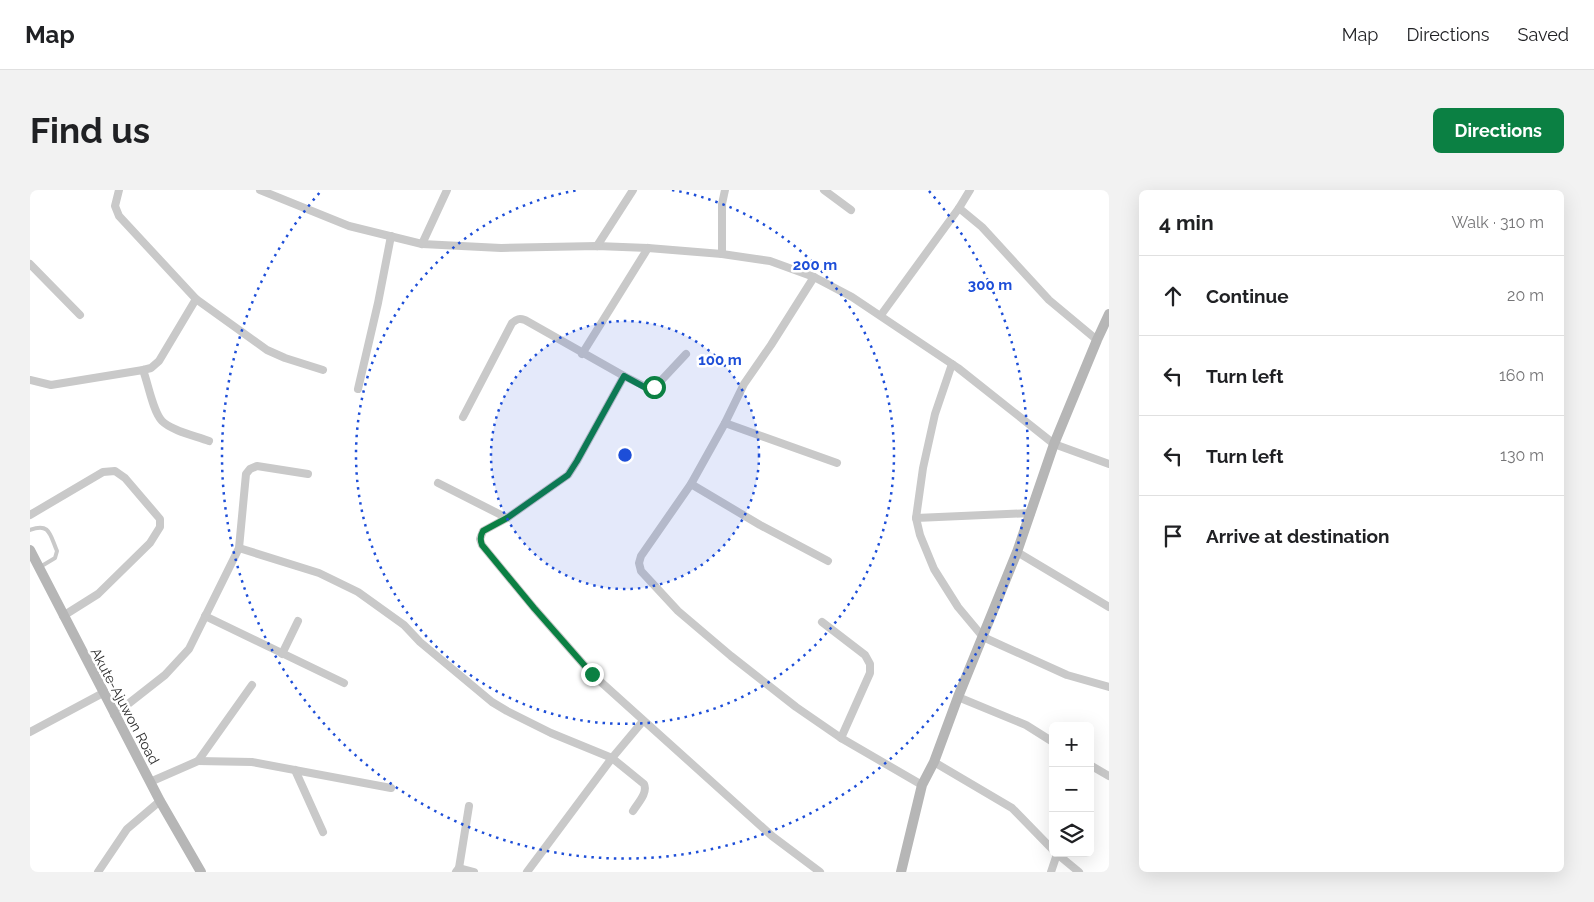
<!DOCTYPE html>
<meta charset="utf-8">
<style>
:root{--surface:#fff;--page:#f2f2f2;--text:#202124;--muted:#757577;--line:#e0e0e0;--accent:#0b8043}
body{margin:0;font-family:Raleway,sans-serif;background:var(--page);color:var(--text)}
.controls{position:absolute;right:15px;bottom:15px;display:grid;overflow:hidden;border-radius:8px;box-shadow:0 5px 20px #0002}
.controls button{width:45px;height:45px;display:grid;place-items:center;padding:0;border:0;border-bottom:1px solid var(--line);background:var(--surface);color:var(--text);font:25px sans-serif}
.stop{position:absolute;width:15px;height:15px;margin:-11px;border:4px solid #0b8043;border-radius:50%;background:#fff}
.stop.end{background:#0b8043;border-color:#fff;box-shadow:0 1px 5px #0008}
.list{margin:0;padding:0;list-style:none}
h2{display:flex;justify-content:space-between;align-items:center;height:65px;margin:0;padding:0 20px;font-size:21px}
h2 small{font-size:16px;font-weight:400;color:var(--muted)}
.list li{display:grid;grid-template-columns:32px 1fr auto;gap:15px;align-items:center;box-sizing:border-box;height:80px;padding:0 20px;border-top:1px solid var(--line)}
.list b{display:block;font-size:19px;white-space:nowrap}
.list em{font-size:16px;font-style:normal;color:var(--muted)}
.icon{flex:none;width:28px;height:28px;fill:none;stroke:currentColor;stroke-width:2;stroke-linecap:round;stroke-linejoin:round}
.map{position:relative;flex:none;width:1079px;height:682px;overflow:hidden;border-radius:8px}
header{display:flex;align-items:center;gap:30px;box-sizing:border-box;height:70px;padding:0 25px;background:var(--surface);border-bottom:1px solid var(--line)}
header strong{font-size:24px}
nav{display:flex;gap:28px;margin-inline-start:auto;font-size:18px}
.intro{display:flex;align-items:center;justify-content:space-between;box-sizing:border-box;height:120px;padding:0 30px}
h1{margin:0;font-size:35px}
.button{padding:12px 22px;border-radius:8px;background:var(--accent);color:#fff;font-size:18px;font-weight:700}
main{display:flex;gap:30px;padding:0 30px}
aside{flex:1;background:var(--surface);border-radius:8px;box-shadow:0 5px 20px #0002}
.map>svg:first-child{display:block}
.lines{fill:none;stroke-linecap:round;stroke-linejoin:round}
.lane{stroke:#c9c9c9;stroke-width:4}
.street{stroke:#c9c9c9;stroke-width:8}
.secondary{stroke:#b6b6b6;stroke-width:10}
.route{stroke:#0b8043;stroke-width:6}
.ring{fill:none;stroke:#1d4ed8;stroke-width:2.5;stroke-dasharray:2.5 5}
.labels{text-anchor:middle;stroke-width:5;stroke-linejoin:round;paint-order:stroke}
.street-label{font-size:14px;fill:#2c2c2c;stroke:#fff}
.centre{fill:#1d4ed8;stroke:#fff;stroke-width:2.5}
.ring-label{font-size:15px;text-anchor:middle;font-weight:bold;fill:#1d4ed8;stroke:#fff;stroke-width:5;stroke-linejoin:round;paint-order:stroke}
</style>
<header>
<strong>Map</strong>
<nav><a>Map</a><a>Directions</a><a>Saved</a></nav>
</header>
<div class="intro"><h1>Find us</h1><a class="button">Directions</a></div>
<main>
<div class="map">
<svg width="1079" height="682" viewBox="0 0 1079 682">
<rect width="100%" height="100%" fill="#fff"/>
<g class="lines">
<path class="lane" d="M 0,340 C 20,332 20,345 27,361 L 25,368 L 10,377"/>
<g class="street">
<path d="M 89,0 L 85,16 L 89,26 L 166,109 L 237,160 L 255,168 L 293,180"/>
<path d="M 230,0 L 319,36 L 392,54 L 471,58 L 567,56 L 618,58 L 692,64 L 740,71 L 784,87 L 822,107 L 928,178 L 1024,254 L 1079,274"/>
<path d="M 794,0 L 821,20"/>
<path d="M 929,18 L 952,37 L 1019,110 L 1067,150"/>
<path d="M 392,54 L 417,0"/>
<path d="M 567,56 L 603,0"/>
<path d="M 692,64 L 692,14 L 695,0"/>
<path d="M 0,74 L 50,125"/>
<path d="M 784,87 L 741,155 L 714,194 L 695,233 L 661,294 L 611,366 L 609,373 L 611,381 L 648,421 L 701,466 L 766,517 L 811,548 L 892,595"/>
<path d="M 851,125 L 929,18 L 940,0"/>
<path d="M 552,164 L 618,58"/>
<path d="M 922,174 L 905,224 L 893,278 L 886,328 L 890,345 L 904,379 L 928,417 L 953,447 L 1037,485 L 1079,497"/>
<path d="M 113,180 C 118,193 123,222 132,231 C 142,241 166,246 179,251"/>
<path d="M 594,186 L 547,271 L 538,285 L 477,328 L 453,341 L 450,349 L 452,355 L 504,418 L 562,484 L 742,646 L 790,682"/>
<path d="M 0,190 L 21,195 L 113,180 L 121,178 L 129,171 L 166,109"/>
<path d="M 328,199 L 348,113 L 361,46"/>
<path d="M 433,227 L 482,133 C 487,129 489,128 495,130 L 594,186 L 620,199 L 627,195 L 656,164"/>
<path d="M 695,233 L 807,273"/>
<path d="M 408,293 L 477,328"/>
<path d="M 661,294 L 730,335 L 798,371"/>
<path d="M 0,325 L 73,282 L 85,281 L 95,288 L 130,329 L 130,337 L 120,353 L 68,404 L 33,426"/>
<path d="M 886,328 L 1001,323"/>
<path d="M 209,358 L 289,383 L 328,402 L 374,435 L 390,452 L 462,512 L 477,521 L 521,543 L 582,568 L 614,594 C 618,603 608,613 603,621"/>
<path d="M 987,362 L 1079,417"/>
<path d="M 175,426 L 314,493"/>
<path d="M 792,432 L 835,465 L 840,474 L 840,483 L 811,548"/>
<path d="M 252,464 L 268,431"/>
<path d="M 928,507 L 996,535 L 1023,552"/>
<path d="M 84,525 L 135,485 L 159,459 L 209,358 L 216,284 L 220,279 L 227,276 L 278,284"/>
<path d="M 0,542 L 73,503"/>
<path d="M 168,571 L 222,572 L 361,598"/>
<path d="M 904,572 L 982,618 L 1023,660"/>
<path d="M 1060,575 L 1079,586"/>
<path d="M 265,580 L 293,642"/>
<path d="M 120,592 L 168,571 L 222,495"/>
<path d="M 1026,663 L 1049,682"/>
<path d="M 429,678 L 444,682"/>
<path d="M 68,682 L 97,639 L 130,611"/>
<path d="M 426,682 L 429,678 L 439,616"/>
<path d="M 497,682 L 582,568 L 613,531"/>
<path d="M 1021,682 L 1027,664"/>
</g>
<g class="secondary">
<path d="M 0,360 L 130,611 L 171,682"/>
<path d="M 871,682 L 892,595 L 904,572 L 928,507 L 987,362 L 1024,254 L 1067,150 L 1079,124"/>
</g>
</g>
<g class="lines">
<path class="route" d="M 562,484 L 504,418 L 452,355 C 450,350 450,346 453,341 L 477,328 L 538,285 L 547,271 L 594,186 L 616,198 L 624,197"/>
</g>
<circle cx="595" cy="265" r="134" fill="#1d4ed8" fill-opacity=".12"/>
<g class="ring">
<circle cx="595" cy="265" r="134"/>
<path d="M642 0A269 269 0 1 1 548 0"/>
<path d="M899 1A403 403 0 1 1 291 1"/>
</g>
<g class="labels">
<g class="street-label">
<text transform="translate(95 516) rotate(62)" y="5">Akute-Ajuwon Road</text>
</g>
</g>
<circle cx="595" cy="265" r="8" class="centre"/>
<g class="ring-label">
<text x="785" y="80">200 m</text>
<text x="960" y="100">300 m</text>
<text x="690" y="175">100 m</text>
</g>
</svg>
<div class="controls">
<button>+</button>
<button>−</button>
<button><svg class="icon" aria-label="layers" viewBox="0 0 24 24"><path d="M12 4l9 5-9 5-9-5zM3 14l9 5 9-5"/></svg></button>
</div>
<div class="stop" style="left:624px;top:197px"></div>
<div class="stop end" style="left:562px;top:484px"></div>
</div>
<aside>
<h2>4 min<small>Walk · 310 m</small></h2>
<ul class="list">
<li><svg class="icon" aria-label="ahead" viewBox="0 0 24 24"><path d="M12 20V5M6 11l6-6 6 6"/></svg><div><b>Continue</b></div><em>20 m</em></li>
<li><svg class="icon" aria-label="left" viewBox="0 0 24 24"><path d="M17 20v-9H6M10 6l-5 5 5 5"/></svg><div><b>Turn left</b></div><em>160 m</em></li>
<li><svg class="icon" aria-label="left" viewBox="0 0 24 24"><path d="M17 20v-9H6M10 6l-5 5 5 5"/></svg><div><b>Turn left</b></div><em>130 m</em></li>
<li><svg class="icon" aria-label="arrive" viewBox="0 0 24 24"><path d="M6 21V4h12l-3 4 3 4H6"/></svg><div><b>Arrive at destination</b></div></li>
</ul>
</aside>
</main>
